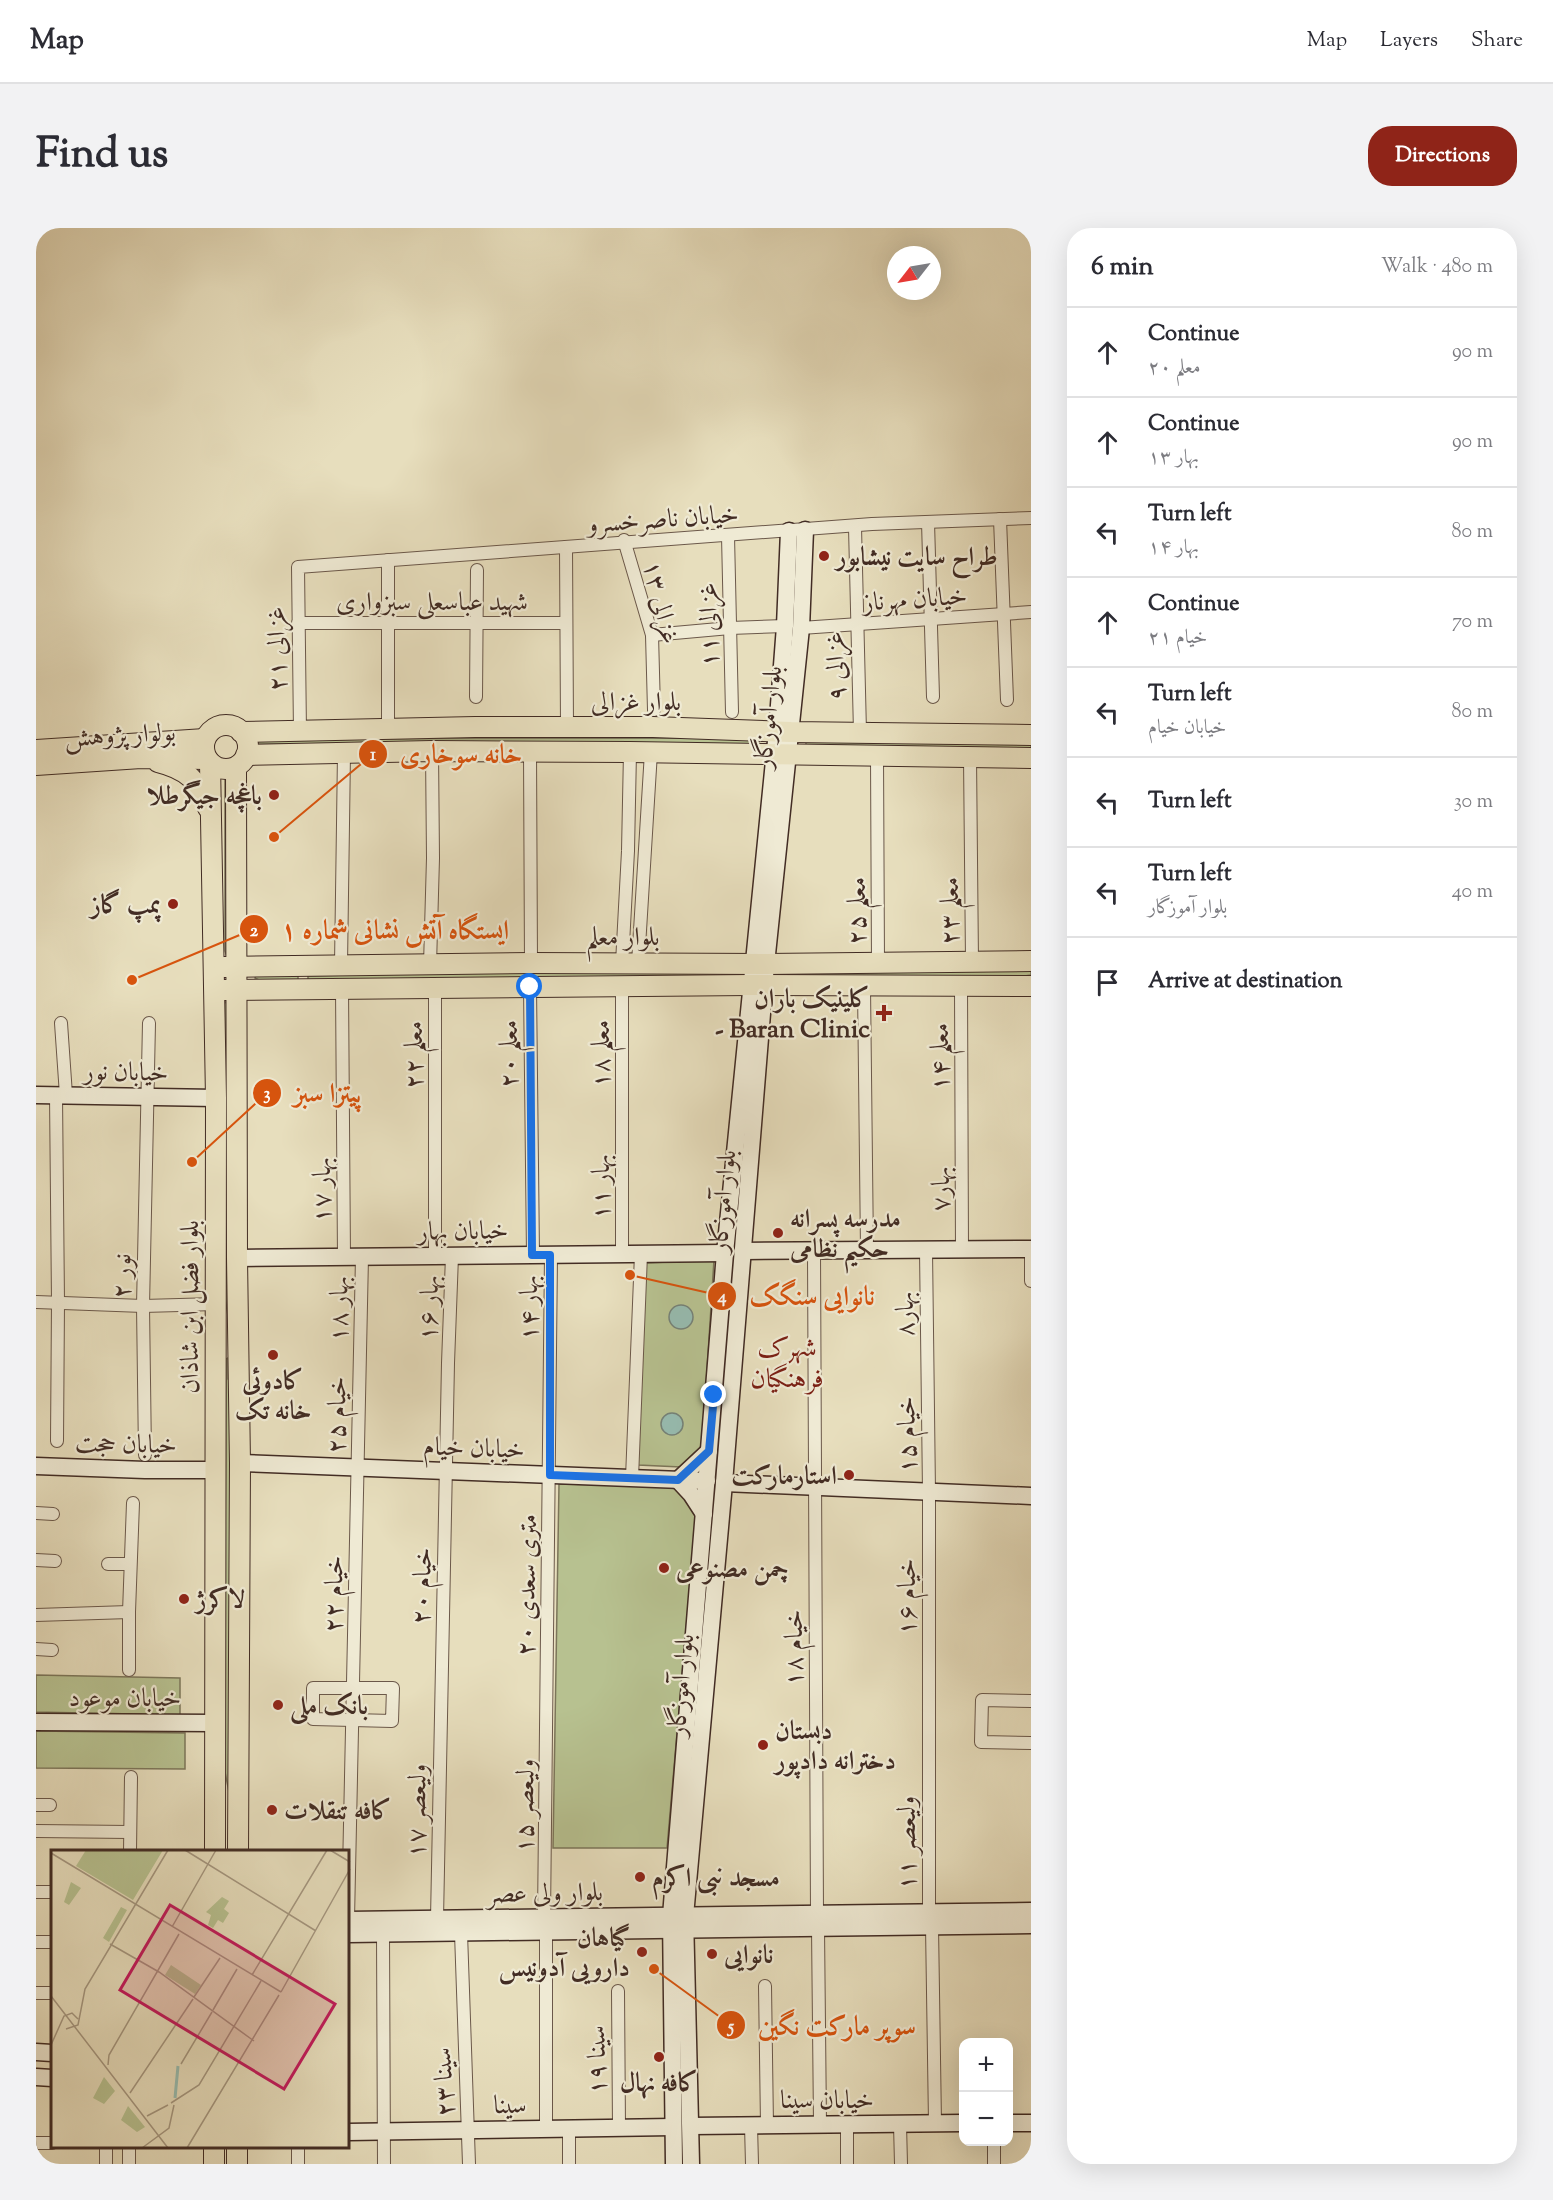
<!DOCTYPE html>
<meta charset="utf-8">
<style>
:root{--surface:#fff;--page:#f2f2f3;--text:#2b2b33;--muted:#7c7c81;--line:#e1e1e2;--accent:#8f2418}
body{margin:0;font-family:"Sorts Mill Goudy",Amiri,serif;background:var(--page);color:var(--text)}
.controls{position:absolute;right:18px;bottom:18px;display:grid;overflow:hidden;border-radius:12px;box-shadow:0 6px 24px #0002}
.controls button{width:54px;height:54px;display:grid;place-items:center;padding:0;border:0;border-bottom:2px solid var(--line);background:var(--surface);color:var(--text);font:30px sans-serif}
.compass{position:absolute;left:851px;top:18px;width:54px;height:54px;border-radius:50%;background:var(--surface);box-shadow:0 6px 24px #0002;rotate:239deg}
.stop{position:absolute;width:18px;height:18px;margin:-14px;border:4px solid #1a73e8;border-radius:50%;background:#fff}
.stop.end{background:#1a73e8;border-color:#fff;box-shadow:0 2px 6px #0008}
.list{margin:0;padding:0;list-style:none}
h2{display:flex;justify-content:space-between;align-items:center;height:78px;margin:0;padding:0 24px;font-size:26px}
h2 small{font-size:20px;font-weight:400;color:var(--muted)}
.list li{display:grid;grid-template-columns:39px 1fr auto;gap:18px;align-items:center;box-sizing:border-box;height:90px;padding:0 24px;border-top:2px solid var(--line)}
.list b{display:block;font-size:22px;white-space:nowrap}
.list p{margin:0;font-size:20px;white-space:nowrap;color:var(--muted)}
.list em{font-size:20px;font-style:normal;color:var(--muted)}
.icon{flex:none;width:33px;height:33px;fill:none;stroke:currentColor;stroke-width:2;stroke-linecap:round;stroke-linejoin:round}
.map{position:relative;flex:none;width:995px;height:1936px;overflow:hidden;border-radius:24px}
header{display:flex;align-items:center;gap:36px;box-sizing:border-box;height:84px;padding:0 30px;background:var(--surface);border-bottom:2px solid var(--line)}
header strong{font-size:28px}
nav{display:flex;gap:33px;margin-inline-start:auto;font-size:21px}
.intro{display:flex;align-items:center;justify-content:space-between;box-sizing:border-box;height:144px;padding:0 36px}
h1{margin:0;font-size:42px}
.button{padding:15px 27px;border-radius:24px;background:var(--accent);color:#fff;font-size:21px;font-weight:700}
main{display:flex;gap:36px;padding:0 36px}
aside{flex:1;background:var(--surface);border-radius:24px;box-shadow:0 6px 24px #0002}
.map>svg:first-child{display:block}
.green{fill:#b7c190;stroke:#7c765a;stroke-width:1.5}
.water{fill:#97bcb0;stroke:#758278;stroke-width:1.5}
.lines{fill:none;stroke-linecap:round;stroke-linejoin:round}
.street-casing{stroke:#6b584a;stroke-width:14}
.secondary-casing{stroke:#422c24;stroke-width:19}
.primary-casing{stroke:#422c24;stroke-width:22}
.street{stroke:#efead4;stroke-width:12}
.secondary{stroke:#efead4;stroke-width:16}
.primary{stroke:#e7debd;stroke-width:20}
.route{stroke:#1a73e8;stroke-width:8}
.poi-dot{fill:#8f2418;stroke:#efead4;stroke-width:2}
.labels{text-anchor:middle;stroke-width:4.5;stroke-linejoin:round;paint-order:stroke}
.street-label{font-size:26px;fill:#422c24;stroke:#efead4}
.poi-label{font-size:26px;font-weight:bold;fill:#422c24;stroke:#efead4;text-anchor:start}
.neighbourhood-label{font-size:27px;fill:#7a1f14;stroke:#efead4}
.inset-river{fill:none;stroke:#97bcb0;stroke-width:3}
.inset-road{fill:none;stroke:#a59780;stroke-width:1.5}
.view{fill:#c2185b;fill-opacity:0.15;stroke:#c2185b;stroke-width:3}
.inset-edge{fill:none;stroke:#422c24;stroke-width:3}
.leader{fill:none;stroke:#d7540e;stroke-width:2}
.callout-dot{fill:#d7540e;stroke:#efead4;stroke-width:2}
.mark-label{font-size:18px;text-anchor:middle;font-weight:bold;fill:#fff}
.callout-label{font-size:27px;text-anchor:middle;font-weight:bold;fill:#d7540e;stroke:#efead4;stroke-width:4.5;stroke-linejoin:round;paint-order:stroke}
</style>
<header>
<strong>Map</strong>
<nav><a>Map</a><a>Layers</a><a>Share</a></nav>
</header>
<div class="intro"><h1>Find us</h1><a class="button">Directions</a></div>
<main>
<div class="map">
<svg width="995" height="1936" viewBox="0 0 995 1936">
<rect width="100%" height="100%" fill="#e7debd"/>
<filter id="stains"><feTurbulence type="fractalNoise" baseFrequency=".00333" numOctaves="4"/><feColorMatrix values="0 0 0 0 .2 0 0 0 0 .09 0 0 0 0 .02 0 0 0 .5 -.17"/></filter>
<radialGradient id="worn" r=".72"><stop offset=".6" stop-color="#630" stop-opacity="0"/><stop offset="1" stop-color="#630" stop-opacity=".3"/></radialGradient>
<g class="green">
<path d="M 728,510 L 729,512 L 709,518 L 221,516 L 221,513 L 227,511 Z"/>
<path d="M 770,514 L 995,514 L 995,521 L 770,517 Z"/>
<path d="M 189,549 L 191,549 L 193,729 L 191,729 L 189,723 Z"/>
<path d="M 995,743 L 995,747 L 982,749 L 752,748 L 753,745 Z"/>
<path d="M 438,744 L 701,744 L 702,746 L 702,748 L 272,752 L 272,748 Z"/>
<path d="M 262,746 L 262,753 L 225,753 L 219,750 L 220,748 Z"/>
<path d="M 192,771 L 194,1100 L 189,1070 L 188,776 Z"/>
<path d="M 678,1032 L 666,1220 L 645,1239 L 602,1237 L 609,1035 Z"/>
<path d="M 192,1130 L 192,1151 L 197,1158 L 193,1564 L 188,1539 L 190,1131 Z"/>
<path d="M 523,1256 L 640,1258 L 660,1287 L 631,1620 L 517,1620 Z"/>
<path d="M 0,1447 L 144,1450 L 144,1487 L 0,1484 Z"/>
<path d="M 0,1503 L 149,1505 L 149,1541 L 0,1540 Z"/>
</g>
<g class="water">
<circle cx="645" cy="1089" r="12"/>
<circle cx="636" cy="1196" r="11"/>
</g>
<g class="lines">
<defs>
<g id="street">
<path d="M 964,291 L 971,472"/>
<path d="M 892,294 L 897,469"/>
<path d="M 819,299 L 824,504"/>
<path d="M 692,308 L 696,484"/>
<path d="M 588,312 L 616,407 L 618,482"/>
<path d="M 530,319 L 531,499"/>
<path d="M 262,395 L 529,395"/>
<path d="M 765,400 L 995,384"/>
<path d="M 616,407 L 694,400 L 749,398"/>
<path d="M 440,469 L 441,342"/>
<path d="M 352,501 L 352,332"/>
<path d="M 264,504 L 262,339 L 836,296 L 995,290"/>
<path d="M 494,523 L 495,735"/>
<path d="M 841,528 L 842,735"/>
<path d="M 934,529 L 936,733"/>
<path d="M 586,735 L 592,623 L 594,524"/>
<path d="M 602,735 L 615,524"/>
<path d="M 305,737 L 308,525"/>
<path d="M 394,737 L 397,630 L 396,523"/>
<path d="M 925,758 L 926,1022"/>
<path d="M 494,759 L 497,1027"/>
<path d="M 828,759 L 831,1022"/>
<path d="M 306,760 L 308,1029"/>
<path d="M 25,795 L 30,867"/>
<path d="M 20,867 L 22,1074 L 21,1213"/>
<path d="M 995,1021 L 995,1053"/>
<path d="M 890,1022 L 893,1264 L 893,1684"/>
<path d="M 778,1024 L 781,1686"/>
<path d="M 586,1026 L 586,759"/>
<path d="M 399,1028 L 399,760"/>
<path d="M 0,1074 L 107,1078 L 180,1076"/>
<path d="M 109,1227 L 107,1078 L 113,795"/>
<path d="M 596,1250 L 605,1026"/>
<path d="M 0,1285 L 17,1286"/>
<path d="M 0,1332 L 19,1333"/>
<path d="M 72,1336 L 94,1336"/>
<path d="M 0,1387 L 93,1384"/>
<path d="M 0,1421 L 16,1422"/>
<path d="M 93,1442 L 93,1384 L 97,1275"/>
<path d="M 277,1460 L 357,1460 L 356,1493 L 277,1491 Z"/>
<path d="M 995,1473 L 946,1472 L 945,1514 L 995,1515"/>
<path d="M 0,1577 L 14,1577"/>
<path d="M 0,1603 L 94,1604"/>
<path d="M 94,1624 L 95,1549"/>
<path d="M 0,1664 L 16,1664"/>
<path d="M 508,1690 L 515,1027"/>
<path d="M 312,1691 L 326,1029"/>
<path d="M 401,1691 L 412,1135 L 416,1028"/>
<path d="M 896,1698 L 899,1895"/>
<path d="M 782,1700 L 784,1896"/>
<path d="M 510,1704 L 510,1901"/>
<path d="M 425,1705 L 433,1936"/>
<path d="M 347,1706 L 348,1936"/>
<path d="M 0,1714 L 16,1714"/>
<path d="M 729,1758 L 731,1897"/>
<path d="M 582,1763 L 583,1899"/>
<path d="M 0,1765 L 16,1765"/>
<path d="M 811,1896 L 811,1936"/>
<path d="M 864,1896 L 865,1936"/>
<path d="M 715,1897 L 716,1936"/>
<path d="M 533,1900 L 533,1936"/>
<path d="M 958,1914 L 958,1936"/>
<path d="M 0,1915 L 16,1915"/>
<path d="M 70,1920 L 70,1936"/>
<path d="M 262,1920 L 262,1936"/>
<path d="M 93,1936 L 93,1920"/>
</g>
<g id="secondary">
<path d="M 0,867 L 180,870"/>
<path d="M 707,1023 L 995,1021"/>
<path d="M 201,1030 L 689,1025"/>
<path d="M 204,1235 L 671,1253"/>
<path d="M 0,1238 L 109,1242 L 180,1242"/>
<path d="M 688,1255 L 995,1268"/>
<path d="M 668,1286 L 655,1266 L 642,1252 L 673,1223"/>
<path d="M 0,1494 L 179,1495"/>
<path d="M 312,1692 L 995,1683"/>
<path d="M 312,1706 L 995,1697"/>
<path d="M 0,1824 L 16,1825"/>
<path d="M 0,1849 L 16,1850"/>
<path d="M 972,1895 L 995,1895"/>
<path d="M 655,1898 L 927,1895"/>
<path d="M 312,1904 L 637,1899"/>
<path d="M 638,1936 L 635,1688 L 689,1025 L 741,503 L 749,398 L 753,303"/>
<path d="M 655,1936 L 649,1688 L 688,1255 L 730,736 L 765,400 L 769,302"/>
</g>
<g id="primary">
<circle cx="190" cy="519" r="22"/>
<path d="M 205,504 L 439,499 L 617,499 L 755,504 L 995,507"/>
<path d="M 0,522 L 169,511"/>
<path d="M 210,527 L 396,523 L 594,524 L 995,530"/>
<path d="M 122,534 C 150,541 163,552 172,580"/>
<path d="M 174,535 L 180,870 L 179,1624"/>
<path d="M 0,537 L 105,530 L 171,531"/>
<path d="M 200,539 L 201,1030 L 204,1235 L 202,1624"/>
<path d="M 188,739 L 495,735 L 730,736 L 995,733"/>
<path d="M 188,762 L 714,757 L 995,758"/>
<path d="M 178,1936 L 178,1920"/>
<path d="M 201,1936 L 201,1920"/>
</g>
</defs>
<use href="#street" class="street-casing"/>
<use href="#secondary" class="secondary-casing"/>
<use href="#primary" class="primary-casing"/>
<use href="#street" class="street"/>
<use href="#secondary" class="secondary"/>
<use href="#primary" class="primary"/>
</g>
<g class="lines">
<path class="route" d="M 494,759 L 496,1027 L 514,1027 L 514,1247 L 642,1252 L 673,1223 L 678,1167"/>
</g>
<g class="poi-dot">
<circle cx="788" cy="328" r="6"/>
<circle cx="238" cy="567" r="6"/>
<circle cx="137" cy="676" r="6"/>
<path d="M845 776h6v6h6v6h-6v6h-6v-6h-6v-6h6z"/>
<circle cx="742" cy="1005" r="6"/>
<circle cx="237" cy="1127" r="6"/>
<circle cx="813" cy="1247" r="6"/>
<circle cx="628" cy="1340" r="6"/>
<circle cx="148" cy="1371" r="6"/>
<circle cx="242" cy="1477" r="6"/>
<circle cx="727" cy="1517" r="6"/>
<circle cx="236" cy="1582" r="6"/>
<circle cx="604" cy="1649" r="6"/>
<circle cx="606" cy="1724" r="6"/>
<circle cx="676" cy="1726" r="6"/>
<circle cx="623" cy="1829" r="6"/>
</g>
<g class="labels">
<g class="street-label">
<text transform="translate(627 290) rotate(-4)" y="9">خیابان ناصرخسرو</text>
<text transform="translate(879 370) rotate(-4)" y="9">خیابان مهرناز</text>
<text x="396" y="382">شهید عباسعلی سبزواری</text>
<text transform="translate(626 374) rotate(77)" y="9">غزالی ۱۳</text>
<text transform="translate(672 397) rotate(-91)" y="9">غزالی ۱۱</text>
<text transform="translate(240 421) rotate(-91)" y="9">غزالی ۲۱</text>
<text transform="translate(799 438) rotate(-92)" y="9">غزالی ۹</text>
<text x="600" y="482">بلوار غزالی</text>
<text transform="translate(731 489) rotate(-84)" y="9">بلوار آموزگار</text>
<text transform="translate(84 506) rotate(-3)" y="9">بولوار پژوهش</text>
<text transform="translate(820 683) rotate(-90)" y="9">معلم ۲۵</text>
<text transform="translate(913 683) rotate(-90)" y="9">معلم ۲۳</text>
<text x="587" y="717">بلوار معلم</text>
<text transform="translate(472 826) rotate(-90)" y="9">معلم ۲۰</text>
<text transform="translate(564 826) rotate(-90)" y="9">معلم ۱۸</text>
<text transform="translate(377 827) rotate(-90)" y="9">معلم ۲۲</text>
<text transform="translate(903 829) rotate(-90)" y="9">معلم ۱۴</text>
<text transform="translate(90 843) rotate(1)" y="9">خیابان نور</text>
<text transform="translate(564 959) rotate(-90)" y="9">بهار ۱۱</text>
<text transform="translate(904 961) rotate(-90)" y="9">بهار۷</text>
<text transform="translate(285 962) rotate(-90)" y="9">بهار ۱۷</text>
<text transform="translate(686 973) rotate(-85)" y="9">بلوار آموزگار</text>
<text transform="translate(427 1002) rotate(-1)" y="9">خیابان بهار</text>
<text transform="translate(85 1048) rotate(-89)" y="9">نور ۲</text>
<text transform="translate(153 1079) rotate(-90)" y="9">بلوار فضل ابن شاذان</text>
<text transform="translate(392 1080) rotate(-88)" y="9">بهار ۱۶</text>
<text transform="translate(492 1080) rotate(-90)" y="9">بهار ۱۴</text>
<text transform="translate(302 1081) rotate(-89)" y="9">بهار ۱۸</text>
<text transform="translate(868 1086) rotate(-91)" y="9">بهار۸</text>
<text transform="translate(300 1187) rotate(-89)" y="9">خیام ۲۵</text>
<text transform="translate(870 1207) rotate(-91)" y="9">خیام ۱۵</text>
<text transform="translate(90 1215) rotate(1)" y="9">خیابان حجت</text>
<text transform="translate(438 1219) rotate(2)" y="9">خیابان خیام</text>
<text transform="translate(490 1357) rotate(-89)" y="9">۲۰ متری سعدی</text>
<text transform="translate(385 1358) rotate(-88)" y="9">خیام ۲۰</text>
<text transform="translate(297 1366) rotate(-89)" y="9">خیام ۲۲</text>
<text transform="translate(870 1369) rotate(-90)" y="9">خیام ۱۶</text>
<text transform="translate(757 1420) rotate(-90)" y="9">خیام ۱۸</text>
<text transform="translate(644 1457) rotate(-85)" y="9">بلوار آموزگار</text>
<text x="89" y="1478">خیابان موعود</text>
<text transform="translate(488 1578) rotate(-89)" y="9">ولیعصر ۱۵</text>
<text transform="translate(380 1583) rotate(-89)" y="9">ولیعصر ۱۷</text>
<text transform="translate(870 1615) rotate(-90)" y="9">ولیعصر ۱۱</text>
<text transform="translate(509 1664) rotate(-1)" y="9">بلوار ولی عصر</text>
<text transform="translate(560 1832) rotate(-91)" y="9">سینا ۱۹</text>
<text transform="translate(407 1854) rotate(-93)" y="9">سینا ۲۳</text>
<text x="791" y="1880">خیابان سینا</text>
<text transform="translate(474 1876) rotate(-1)" y="9">سینا</text>
</g>
<g class="poi-label">
<text x="800" y="337">طراح سایت نیشابور</text>
<text x="226" y="576" text-anchor="end">باغچه جیگرطلا</text>
<text x="125" y="685" text-anchor="end">پمپ گاز</text>
<text x="834" y="779" text-anchor="end">کلینیک باران<tspan x="834" dy="30">- Baran Clinic</tspan></text>
<text x="754" y="999">مدرسه پسرانه<tspan x="754" dy="30">حکیم نظامی</tspan></text>
<text x="237" y="1161" text-anchor="middle">کادوئی<tspan x="237" dy="30">خانه تک</tspan></text>
<text x="801" y="1256" text-anchor="end">استارمارکت</text>
<text x="640" y="1349">چمن مصنوعی</text>
<text x="160" y="1380">لاکرژ</text>
<text x="254" y="1486">بانک ملی</text>
<text x="739" y="1511">دبستان<tspan x="739" dy="30">دخترانه دادپور</tspan></text>
<text x="248" y="1591">کافه تنقلات</text>
<text x="616" y="1658">مسجد نبی اکرم</text>
<text x="594" y="1718" text-anchor="end">گیاهان<tspan x="594" dy="30">دارویی آدونیس</tspan></text>
<text x="688" y="1735">نانوایی</text>
<text x="623" y="1863" text-anchor="middle">کافه نهال</text>
</g>
<g class="neighbourhood-label">
<text x="751" y="1128">شهرک<tspan x="751" dy="31">فرهنگیان</tspan></text>
</g>
</g>
<g transform="translate(15 1622)">
<rect width="298" height="298" fill="#e7debd"/>
<path d="M 35,0 L 112,0 L 82,50 L 25,16 ZM 20,32 L 30,38 L 18,55 L 13,52 ZM 171,47 L 178,51 L 173,59 L 178,63 L 172,73 L 167,70 L 162,78 L 157,75 L 160,65 L 155,62 ZM 70,57 L 76,60 L 58,92 L 52,88 ZM 120,115 L 150,135 L 144,144 L 114,125 ZM 53,227 L 64,241 L 53,254 L 42,248 ZM 77,256 L 94,277 L 86,282 L 70,270 Z" fill="#b7c190"/>
<path class="inset-river" d="M 124,248 L 127,216"/>
<path class="inset-road" d="M 134,0 L 265,81M 279,0 L 299,12M 0,3 L 230,142M 121,77 L 165,0M 59,94 L 108,122 L 203,191M 201,125 L 276,0M 230,142 L 299,19M 0,146 L 117,298M 143,147 L 169,108M 162,160 L 186,119M 15,179 L 27,175 L 34,139 L 117,0M 0,195 L 13,166 L 21,163 L 27,169M 130,214 L 161,162M 57,215 L 58,205 L 128,84M 79,243 L 142,149M 120,253 L 148,235 L 210,131M 96,266 L 117,255M 91,298 L 118,278 L 123,255M 136,298 L 228,145"/>
<path class="view" d="M 119,55 L 284,154 L 233,239 L 69,140 Z"/>
<rect width="298" height="298" class="inset-edge"/>
</g>
<path class="leader" d="M238 609L337 526M96 752L218 701M156 934L231 865M594 1047L686 1068M618 1741L695 1797"/>
<g class="callout-dot">
<circle cx="238" cy="609" r="6"/>
<circle cx="96" cy="752" r="6"/>
<circle cx="156" cy="934" r="6"/>
<circle cx="594" cy="1047" r="6"/>
<circle cx="618" cy="1741" r="6"/>
<circle cx="337" cy="526" r="15"/>
<circle cx="218" cy="701" r="15"/>
<circle cx="231" cy="865" r="15"/>
<circle cx="686" cy="1068" r="15"/>
<circle cx="695" cy="1797" r="15"/>
</g>
<g class="mark-label">
<text x="337" y="532">1</text>
<text x="218" y="708">2</text>
<text x="231" y="871">3</text>
<text x="686" y="1074">4</text>
<text x="695" y="1804">5</text>
</g>
<g class="callout-label">
<text x="425" y="535">خانه سوخاری</text>
<text x="359" y="711">ایستگاه آتش نشانی شماره ۱</text>
<text x="292" y="874">پیتزا سبز</text>
<text x="776" y="1077">نانوایی سنگک</text>
<text x="801" y="1807">سوپر مارکت نگین</text>
</g>
<rect width="100%" height="100%" filter="url(#stains)"/>
<rect width="100%" height="100%" fill="url(#worn)"/>
</svg>
<div class="controls">
<button>+</button>
<button>−</button>
</div>
<svg class="compass" viewBox="-18 -18 36 36"><path d="M0-13l5 13h-10z" fill="#e53935"/><path d="M0 13l5-13h-10z" fill="#7c7c81"/></svg>
<div class="stop" style="left:494px;top:759px"></div>
<div class="stop end" style="left:678px;top:1167px"></div>
</div>
<aside>
<h2>6 min<small>Walk · 480 m</small></h2>
<ul class="list">
<li><svg class="icon" aria-label="ahead" viewBox="0 0 24 24"><path d="M12 20V5M6 11l6-6 6 6"/></svg><div><b>Continue</b><p>معلم ۲۰</p></div><em>90 m</em></li>
<li><svg class="icon" aria-label="ahead" viewBox="0 0 24 24"><path d="M12 20V5M6 11l6-6 6 6"/></svg><div><b>Continue</b><p>بهار ۱۳</p></div><em>90 m</em></li>
<li><svg class="icon" aria-label="left" viewBox="0 0 24 24"><path d="M17 20v-9H6M10 6l-5 5 5 5"/></svg><div><b>Turn left</b><p>بهار ۱۴</p></div><em>80 m</em></li>
<li><svg class="icon" aria-label="ahead" viewBox="0 0 24 24"><path d="M12 20V5M6 11l6-6 6 6"/></svg><div><b>Continue</b><p>خیام ۲۱</p></div><em>70 m</em></li>
<li><svg class="icon" aria-label="left" viewBox="0 0 24 24"><path d="M17 20v-9H6M10 6l-5 5 5 5"/></svg><div><b>Turn left</b><p>خیابان خیام</p></div><em>80 m</em></li>
<li><svg class="icon" aria-label="left" viewBox="0 0 24 24"><path d="M17 20v-9H6M10 6l-5 5 5 5"/></svg><div><b>Turn left</b></div><em>30 m</em></li>
<li><svg class="icon" aria-label="left" viewBox="0 0 24 24"><path d="M17 20v-9H6M10 6l-5 5 5 5"/></svg><div><b>Turn left</b><p>بلوار آموزگار</p></div><em>40 m</em></li>
<li><svg class="icon" aria-label="arrive" viewBox="0 0 24 24"><path d="M6 21V4h12l-3 4 3 4H6"/></svg><div><b>Arrive at destination</b></div></li>
</ul>
</aside>
</main>
